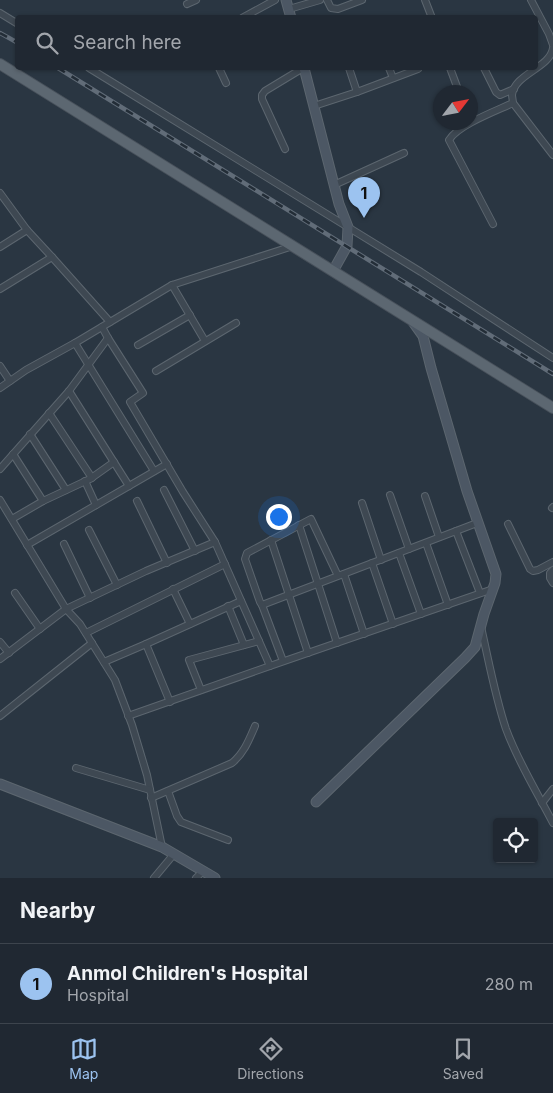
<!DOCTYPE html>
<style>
:root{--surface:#202832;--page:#2d343e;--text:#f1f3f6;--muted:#a2a6ac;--line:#3d444d;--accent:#9cc3f0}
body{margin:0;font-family:Inter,sans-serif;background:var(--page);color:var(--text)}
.controls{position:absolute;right:15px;bottom:15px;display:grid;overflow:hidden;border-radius:5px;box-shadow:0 1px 4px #0004}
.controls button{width:45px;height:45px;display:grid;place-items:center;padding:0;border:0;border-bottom:1px solid var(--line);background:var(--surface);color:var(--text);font:25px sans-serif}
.compass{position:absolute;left:433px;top:85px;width:45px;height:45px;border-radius:50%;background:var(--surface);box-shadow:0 1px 4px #0004;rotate:58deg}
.you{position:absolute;left:278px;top:516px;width:18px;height:18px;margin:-12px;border:4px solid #fff;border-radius:50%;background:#1a73e8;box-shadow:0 0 0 8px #1a73e833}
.badge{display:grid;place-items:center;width:32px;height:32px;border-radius:50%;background:var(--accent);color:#111;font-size:16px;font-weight:700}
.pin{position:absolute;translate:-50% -41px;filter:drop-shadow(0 1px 2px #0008)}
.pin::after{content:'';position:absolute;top:26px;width:18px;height:15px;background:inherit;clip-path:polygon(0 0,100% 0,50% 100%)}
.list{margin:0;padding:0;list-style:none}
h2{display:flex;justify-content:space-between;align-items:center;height:65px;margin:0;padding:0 20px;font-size:21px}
h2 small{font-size:16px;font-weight:400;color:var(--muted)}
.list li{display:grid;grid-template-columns:32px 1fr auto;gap:15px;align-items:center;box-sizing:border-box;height:80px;padding:0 20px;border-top:1px solid var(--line)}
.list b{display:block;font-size:19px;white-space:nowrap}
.list p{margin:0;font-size:16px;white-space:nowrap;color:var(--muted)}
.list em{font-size:16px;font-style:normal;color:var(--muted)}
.icon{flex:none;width:28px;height:28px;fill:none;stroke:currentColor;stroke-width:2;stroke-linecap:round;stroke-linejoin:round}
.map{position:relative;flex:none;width:553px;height:878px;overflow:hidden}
.search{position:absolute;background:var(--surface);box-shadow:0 1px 4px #0004;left:15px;right:15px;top:15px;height:55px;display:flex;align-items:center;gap:12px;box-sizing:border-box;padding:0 18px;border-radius:5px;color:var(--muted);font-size:19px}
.sheet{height:145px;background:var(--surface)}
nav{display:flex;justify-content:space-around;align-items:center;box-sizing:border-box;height:70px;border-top:1px solid var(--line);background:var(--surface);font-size:14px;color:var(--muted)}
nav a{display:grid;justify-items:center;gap:2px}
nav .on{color:var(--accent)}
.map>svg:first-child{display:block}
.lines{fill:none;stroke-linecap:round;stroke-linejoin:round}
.street-casing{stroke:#5c666f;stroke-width:8}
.secondary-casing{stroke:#5c666f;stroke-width:11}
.primary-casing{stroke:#48515b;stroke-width:12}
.street{stroke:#3e4852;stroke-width:6}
.secondary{stroke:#4c5764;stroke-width:9}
.primary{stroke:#5c6771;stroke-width:10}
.rail-casing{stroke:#616c78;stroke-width:4.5}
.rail{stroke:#232d37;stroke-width:2.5;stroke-dasharray:8;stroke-linecap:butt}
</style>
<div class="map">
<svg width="553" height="878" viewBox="0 0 553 878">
<rect width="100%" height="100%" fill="#2a3642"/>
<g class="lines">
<defs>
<g id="street">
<path d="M 327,0 L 331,8 L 338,9 L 362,0"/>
<path d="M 425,0 L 432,18"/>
<path d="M 531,0 L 549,34 L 553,45"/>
<path d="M 187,4 L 196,0"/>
<path d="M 289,9 L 320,0"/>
<path d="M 0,13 L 18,24"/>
<path d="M 242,18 L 275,0"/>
<path d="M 553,48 C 550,68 514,74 512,95 C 512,96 513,102 513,103 L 553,155"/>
<path d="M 89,68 L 421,272 L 553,358"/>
<path d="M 219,68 L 226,83"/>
<path d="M 349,68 L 357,92"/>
<path d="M 389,68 L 393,78"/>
<path d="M 450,68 L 459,92"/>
<path d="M 484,68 L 496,92 L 500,95 L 514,89"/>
<path d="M 314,106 L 357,92 L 418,69"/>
<path d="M 285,149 L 262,99 L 262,95 L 265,91 L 303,68"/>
<path d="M 334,185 L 404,153"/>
<path d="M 0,193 L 27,230 L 52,257 L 0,289"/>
<path d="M 493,224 L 449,140 C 458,125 496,111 513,103"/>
<path d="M 0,247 L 27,230"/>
<path d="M 52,257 L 110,322"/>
<path d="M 172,285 L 205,341"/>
<path d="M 75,343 L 154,471"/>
<path d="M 138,345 L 190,315"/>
<path d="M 0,366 L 10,381"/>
<path d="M 156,371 L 236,323"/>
<path d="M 0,388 L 26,370 L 75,343 L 172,285 L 293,246"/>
<path d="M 69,391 L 129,486"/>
<path d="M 49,413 L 92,478"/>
<path d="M 30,434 L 66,490"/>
<path d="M 13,454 L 43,501"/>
<path d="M 0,469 L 69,391 L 108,338"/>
<path d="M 85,481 L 96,505"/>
<path d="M 164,490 L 195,551"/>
<path d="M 390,495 L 409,549"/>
<path d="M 425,496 L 439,537"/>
<path d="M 0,500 L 66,609 L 80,624 L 115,680 L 132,725 L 147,775 L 162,847"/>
<path d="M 137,501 L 167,563"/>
<path d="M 362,503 L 381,560"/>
<path d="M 552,508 L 553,507"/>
<path d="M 12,519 L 43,501 L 90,479 L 114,462"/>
<path d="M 508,524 L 530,569 L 533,571 L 538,570 L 553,562"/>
<path d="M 299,525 L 337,643"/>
<path d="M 89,530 L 117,585"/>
<path d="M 456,531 L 480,593"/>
<path d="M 271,540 L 308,653"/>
<path d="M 426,543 L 448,605"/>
<path d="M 64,544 L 90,598"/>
<path d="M 27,545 L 167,464"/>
<path d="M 399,553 L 421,614"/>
<path d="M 372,563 L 393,624"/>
<path d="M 553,570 L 550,573 L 550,578 L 553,583"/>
<path d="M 344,574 L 364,634"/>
<path d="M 338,576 L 311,519 L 247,553 L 245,559 L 260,602 L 262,605 L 477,523"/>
<path d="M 173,589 L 190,624"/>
<path d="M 15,593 L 40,629"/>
<path d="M 262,605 L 283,661"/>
<path d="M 228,606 L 244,645"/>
<path d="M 481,627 C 489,662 495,696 506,729 C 518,762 537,792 553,823"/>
<path d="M 86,633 L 225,564"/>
<path d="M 0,642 L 9,653"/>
<path d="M 146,644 L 241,601"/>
<path d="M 0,659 L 66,609 L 146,571 L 215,542 L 183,492 L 130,402 L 143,393 L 108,338 L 102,327"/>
<path d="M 104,662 L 146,644 L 170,702"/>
<path d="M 270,666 L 493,589"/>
<path d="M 201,690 L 189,660 L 259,641"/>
<path d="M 0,716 L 92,643"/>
<path d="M 128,716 L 270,666 L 215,542"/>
<path d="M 76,768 L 150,790"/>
<path d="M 168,791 L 177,816 L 181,822 L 228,840"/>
<path d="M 151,798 L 232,763 C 244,753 249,740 255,726"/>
<path d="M 542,803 L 553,789"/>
<path d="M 154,878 L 174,854"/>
<path d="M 196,878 L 203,871"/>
</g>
<g id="secondary">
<path d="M 286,0 L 291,18"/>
<path d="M 304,68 L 339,204 L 348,227 L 347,246 L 333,271"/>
<path d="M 0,784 L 162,847 L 215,878"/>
<path d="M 316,802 L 465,658 L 475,647 L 484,614 L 495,583 L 496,574 L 467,491 L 431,368 L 423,336 L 413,322"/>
</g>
<path id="primary" d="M 0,64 L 553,408"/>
</defs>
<use href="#street" class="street-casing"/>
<use href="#secondary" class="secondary-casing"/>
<use href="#primary" class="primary-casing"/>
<use href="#street" class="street"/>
<use href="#secondary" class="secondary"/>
<use href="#primary" class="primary"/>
<defs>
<g id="rail">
<path d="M 0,33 L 18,43"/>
<path d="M 58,68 L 553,374"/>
</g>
</defs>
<use href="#rail" class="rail-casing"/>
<use href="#rail" class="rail"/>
</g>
</svg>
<div class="controls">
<button><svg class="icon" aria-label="locate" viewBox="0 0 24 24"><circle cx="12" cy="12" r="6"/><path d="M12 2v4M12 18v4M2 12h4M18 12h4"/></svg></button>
</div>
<svg class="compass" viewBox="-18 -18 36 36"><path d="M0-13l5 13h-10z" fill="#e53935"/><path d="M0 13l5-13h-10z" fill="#a2a6ac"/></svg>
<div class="you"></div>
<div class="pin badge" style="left:364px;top:218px">1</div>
<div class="search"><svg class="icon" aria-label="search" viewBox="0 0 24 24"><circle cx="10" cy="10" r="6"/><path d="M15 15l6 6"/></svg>Search here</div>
</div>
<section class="sheet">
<h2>Nearby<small></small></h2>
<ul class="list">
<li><span class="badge">1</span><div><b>Anmol Children's Hospital</b><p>Hospital</p></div><em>280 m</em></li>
</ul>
</section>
<nav>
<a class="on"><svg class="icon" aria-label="map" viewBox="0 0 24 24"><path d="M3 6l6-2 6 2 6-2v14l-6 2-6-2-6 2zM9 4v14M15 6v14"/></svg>Map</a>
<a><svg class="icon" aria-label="directions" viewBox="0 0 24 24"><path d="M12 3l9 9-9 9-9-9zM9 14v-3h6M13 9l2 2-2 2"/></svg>Directions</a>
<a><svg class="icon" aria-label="saved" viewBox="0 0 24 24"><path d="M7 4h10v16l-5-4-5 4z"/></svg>Saved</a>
</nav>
